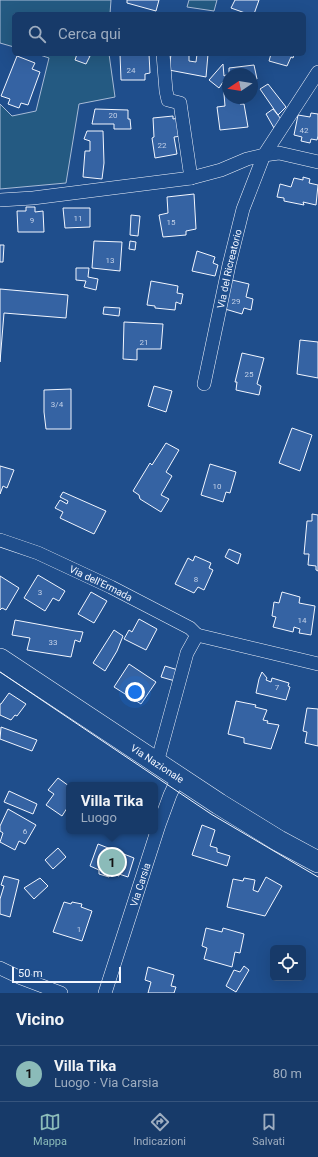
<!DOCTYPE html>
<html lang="it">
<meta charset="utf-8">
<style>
:root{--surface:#173a69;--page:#20416f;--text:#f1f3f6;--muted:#9eadc0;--line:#36547d;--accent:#8bbbb9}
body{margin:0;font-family:Roboto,sans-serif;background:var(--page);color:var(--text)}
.controls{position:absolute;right:12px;bottom:12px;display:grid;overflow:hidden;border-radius:6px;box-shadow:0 4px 16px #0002}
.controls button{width:36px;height:36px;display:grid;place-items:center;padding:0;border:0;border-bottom:1px solid var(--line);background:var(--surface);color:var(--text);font:20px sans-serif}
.compass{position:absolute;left:222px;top:68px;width:36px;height:36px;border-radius:50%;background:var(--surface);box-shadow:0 4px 16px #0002;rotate:258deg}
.scale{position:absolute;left:12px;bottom:10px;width:109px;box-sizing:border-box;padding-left:4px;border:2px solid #f2f6ff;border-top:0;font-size:11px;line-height:14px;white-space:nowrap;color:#f2f6ff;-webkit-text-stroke:3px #1f4e8c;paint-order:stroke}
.you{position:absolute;left:135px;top:692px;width:14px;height:14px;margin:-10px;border:3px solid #fff;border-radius:50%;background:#1a73e8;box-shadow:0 0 0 6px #1a73e833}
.badge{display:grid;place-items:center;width:26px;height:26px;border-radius:50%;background:var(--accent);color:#111;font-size:13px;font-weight:700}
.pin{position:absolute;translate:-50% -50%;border:2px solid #fff;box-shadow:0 1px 4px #0006}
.popup{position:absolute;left:66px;top:782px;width:92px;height:52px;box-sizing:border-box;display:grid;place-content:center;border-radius:6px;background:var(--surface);filter:drop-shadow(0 1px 3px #0005);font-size:13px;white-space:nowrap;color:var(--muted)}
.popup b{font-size:15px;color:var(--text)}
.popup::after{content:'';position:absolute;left:50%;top:100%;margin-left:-8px;border:8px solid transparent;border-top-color:var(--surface)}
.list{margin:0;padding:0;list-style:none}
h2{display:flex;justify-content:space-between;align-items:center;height:52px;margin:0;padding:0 16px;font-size:17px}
h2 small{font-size:13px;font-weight:400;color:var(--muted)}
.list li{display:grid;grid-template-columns:26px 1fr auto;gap:12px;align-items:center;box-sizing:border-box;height:56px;padding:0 16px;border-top:1px solid var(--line)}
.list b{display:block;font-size:15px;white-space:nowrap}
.list p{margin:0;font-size:13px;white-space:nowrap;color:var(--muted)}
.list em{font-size:13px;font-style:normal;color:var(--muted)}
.icon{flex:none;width:22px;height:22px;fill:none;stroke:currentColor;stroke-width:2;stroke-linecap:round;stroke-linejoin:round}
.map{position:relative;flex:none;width:318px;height:993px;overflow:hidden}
.search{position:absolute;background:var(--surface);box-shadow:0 4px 16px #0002;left:12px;right:12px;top:12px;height:44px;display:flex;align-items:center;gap:10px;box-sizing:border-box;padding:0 14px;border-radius:6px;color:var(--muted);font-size:15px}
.sheet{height:108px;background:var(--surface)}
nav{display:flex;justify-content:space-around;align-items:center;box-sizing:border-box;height:56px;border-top:1px solid var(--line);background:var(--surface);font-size:11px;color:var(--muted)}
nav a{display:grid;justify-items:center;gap:2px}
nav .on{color:var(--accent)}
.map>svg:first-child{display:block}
.green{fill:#245a82;stroke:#a8bbd7}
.building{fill:#3563a3;stroke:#f2f6ff}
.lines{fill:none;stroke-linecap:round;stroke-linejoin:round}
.minor-casing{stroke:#f2f6ff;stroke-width:14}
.primary-casing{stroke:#f2f6ff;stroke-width:22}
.minor{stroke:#1f4e8c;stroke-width:13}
.primary{stroke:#1f4e8c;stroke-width:21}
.tram{stroke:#f2f6ff;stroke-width:1}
.labels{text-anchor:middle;stroke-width:3;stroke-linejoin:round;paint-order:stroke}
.number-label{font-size:8px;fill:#c3d1e8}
.street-label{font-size:10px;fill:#f2f6ff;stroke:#1f4e8c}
</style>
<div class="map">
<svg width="318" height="993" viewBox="0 0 318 993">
<rect width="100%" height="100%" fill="#1f4e8c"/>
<g class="green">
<path d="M 0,0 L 111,0 L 110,14 L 14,14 L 14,47 L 0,43 Z"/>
<path d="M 189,0 L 217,0 L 214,11 L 187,7 Z"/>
<path d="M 37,54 L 109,54 L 115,97 L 79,104 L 66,183 L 0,189 L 0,104 L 12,116 L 36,111 L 49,58 Z"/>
</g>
<g class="building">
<path d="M 127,0 L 159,0 L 156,11 L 127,3 Z"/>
<path d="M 235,0 L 259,0 L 254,14 L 248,14 L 231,8 Z"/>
<path d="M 77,54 L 81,54 L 90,56 L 86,64 L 75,60 Z"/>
<path d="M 120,54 L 149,54 L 150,73 L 145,74 L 145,80 L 121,80 Z"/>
<path d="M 171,54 L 189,54 L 189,61 L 196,62 L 197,54 L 208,54 L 206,77 L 169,70 Z"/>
<path d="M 271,54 L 294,54 L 293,58 L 291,57 L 287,66 L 269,61 Z"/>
<path d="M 17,56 L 35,63 L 32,69 L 40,72 L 28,105 L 21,103 L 19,108 L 8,104 L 10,99 L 1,96 Z"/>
<path d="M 223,64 L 224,76 L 228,74 L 228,98 L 240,98 L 240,104 L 244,104 L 248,127 L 220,130 L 217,107 L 225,106 L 223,82 L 219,88 L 209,80 Z"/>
<path d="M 254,65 L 257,79 L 252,80 L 252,74 L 229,74 L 229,68 Z"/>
<path d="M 268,84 L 286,107 L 278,115 L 260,89 Z"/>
<path d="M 95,109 L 128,110 L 128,119 L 130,119 L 131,129 L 114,129 L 114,124 L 92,124 Z"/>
<path d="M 273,109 L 281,119 L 274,128 L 266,114 Z"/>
<path d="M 311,113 L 318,114 L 318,136 L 317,140 L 311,139 L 310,143 L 301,141 L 302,137 L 294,135 L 298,115 L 310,117 Z"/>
<path d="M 173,116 L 173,119 L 179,118 L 182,136 L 174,137 L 177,154 L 155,158 L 152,138 L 154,137 L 153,118 Z"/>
<path d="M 87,131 L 103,131 L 104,163 L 102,179 L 83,177 L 85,151 L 90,151 L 90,141 L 84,139 Z"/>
<path d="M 303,177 L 310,179 L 309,183 L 318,185 L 316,205 L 303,202 L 304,205 L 284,201 L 284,198 L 277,197 L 280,184 L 291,187 L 294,178 L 303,180 Z"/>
<path d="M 194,194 L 196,229 L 186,231 L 186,235 L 163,237 L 159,215 L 168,213 L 167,197 Z"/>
<path d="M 26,207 L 35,207 L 35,212 L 43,211 L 44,232 L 18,232 L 17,211 L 26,211 Z"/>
<path d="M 63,208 L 90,208 L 90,227 L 65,228 Z"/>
<path d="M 131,215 L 140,216 L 138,236 L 130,235 Z"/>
<path d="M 94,241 L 122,242 L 120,271 L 92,268 Z"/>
<path d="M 130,241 L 136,242 L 135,250 L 129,249 Z"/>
<path d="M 0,245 L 4,245 L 3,262 L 0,262 Z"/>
<path d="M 197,251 L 215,257 L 213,263 L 218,265 L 215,276 L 192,271 Z"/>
<path d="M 76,268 L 89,268 L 88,277 L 98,279 L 96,290 L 84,287 L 86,281 L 76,280 Z"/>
<path d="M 232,280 L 249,284 L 246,297 L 253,299 L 251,310 L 244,308 L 242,314 L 225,309 Z"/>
<path d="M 151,281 L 178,286 L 177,293 L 183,294 L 181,304 L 176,302 L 175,310 L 155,308 L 155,306 L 147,305 Z"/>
<path d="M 0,289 L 68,295 L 66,318 L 4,313 L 0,362 Z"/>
<path d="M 104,307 L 120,308 L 119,316 L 103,314 Z"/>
<path d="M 124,322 L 163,324 L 161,349 L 137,349 L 137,360 L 123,359 Z"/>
<path d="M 300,340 L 318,342 L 318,378 L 297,374 Z"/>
<path d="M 242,353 L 264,358 L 257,384 L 261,386 L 259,395 L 236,390 L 237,382 L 235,382 Z"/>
<path d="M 154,386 L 172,391 L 166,412 L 148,406 Z"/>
<path d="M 71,389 L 71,429 L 46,429 L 44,412 L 44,390 Z"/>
<path d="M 292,428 L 312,435 L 300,471 L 279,463 Z"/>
<path d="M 166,443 L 179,450 L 166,472 L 172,476 L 161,495 L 169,499 L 161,512 L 140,499 L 139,495 L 133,491 L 150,463 L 152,465 Z"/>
<path d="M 210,464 L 236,472 L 230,493 L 226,492 L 223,502 L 201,495 Z"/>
<path d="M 0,466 L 14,470 L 7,488 L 3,486 L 0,494 Z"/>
<path d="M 63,492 L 106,511 L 94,534 L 60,518 L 63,512 L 55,508 L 60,500 L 67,504 L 68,501 L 60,497 Z"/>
<path d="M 312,514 L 318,515 L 318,571 L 316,570 L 316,566 L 308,565 L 309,554 L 304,554 L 307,521 L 312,521 Z"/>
<path d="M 229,549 L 241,554 L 238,564 L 225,557 Z"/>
<path d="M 195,556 L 211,563 L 209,568 L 213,570 L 204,590 L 198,587 L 194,593 L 175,584 L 188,558 L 193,561 Z"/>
<path d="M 38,575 L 65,591 L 59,601 L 53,598 L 45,611 L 24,598 Z"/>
<path d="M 0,576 L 19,588 L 6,610 L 2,608 L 0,610 Z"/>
<path d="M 91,592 L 107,601 L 94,623 L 78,614 Z"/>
<path d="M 282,592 L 300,597 L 299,603 L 315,606 L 311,635 L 299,633 L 300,629 L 294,627 L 293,632 L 273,627 L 276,617 L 272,616 L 274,602 L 279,603 Z"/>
<path d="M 139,619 L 157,629 L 146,650 L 124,639 L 129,630 L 132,632 Z"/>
<path d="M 15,620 L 75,631 L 83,632 L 80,642 L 75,640 L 71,657 L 27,650 L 30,638 L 12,635 Z"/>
<path d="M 114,630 L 123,636 L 117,651 L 105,671 L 93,663 Z"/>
<path d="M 129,664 L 156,682 L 141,704 L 114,687 Z"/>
<path d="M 165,666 L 178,670 L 175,681 L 161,677 Z"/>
<path d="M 262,672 L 267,678 L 266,680 L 271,682 L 272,678 L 289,683 L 288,686 L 290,687 L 286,700 L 256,693 L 259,679 Z"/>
<path d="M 9,693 L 26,704 L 17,716 L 15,715 L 11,720 L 0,715 L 0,704 L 1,704 Z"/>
<path d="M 236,701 L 256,705 L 255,707 L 267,710 L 263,720 L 268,721 L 267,723 L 279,725 L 271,749 L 244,743 L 244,738 L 228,734 Z"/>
<path d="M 307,708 L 318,709 L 318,746 L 305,743 L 307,732 L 303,731 Z"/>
<path d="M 1,727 L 37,740 L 32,751 L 0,739 Z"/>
<path d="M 58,778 L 69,786 L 69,805 L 62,816 L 46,805 L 54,794 L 48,790 Z"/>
<path d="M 9,791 L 37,804 L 33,814 L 4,802 Z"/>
<path d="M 8,809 L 36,825 L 25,844 L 19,841 L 15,850 L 0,842 L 3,833 L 0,831 L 0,826 Z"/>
<path d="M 202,825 L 215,830 L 210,846 L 217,848 L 217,852 L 230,856 L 227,866 L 192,855 Z"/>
<path d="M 98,844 L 134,858 L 128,877 L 119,874 L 119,876 L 110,873 L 109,877 L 99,874 L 99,870 L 90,866 Z"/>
<path d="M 58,848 L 66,857 L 53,869 L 45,860 Z"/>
<path d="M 4,876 L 19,880 L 10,917 L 0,914 L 0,899 L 4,886 L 1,885 Z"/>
<path d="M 266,877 L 282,886 L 265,916 L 227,907 L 233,879 L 243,881 L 244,878 L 255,880 L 253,890 L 258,892 Z"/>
<path d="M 40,878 L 48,886 L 34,899 L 24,888 Z"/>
<path d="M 64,902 L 71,904 L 72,902 L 82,904 L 81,907 L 92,911 L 82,941 L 53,932 Z"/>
<path d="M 206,928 L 222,932 L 223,928 L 244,934 L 240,953 L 235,952 L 232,967 L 204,959 L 207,948 L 202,946 Z"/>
<path d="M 244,966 L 249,970 L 236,992 L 226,986 L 234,970 L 240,972 Z"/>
<path d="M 148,967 L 174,975 L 171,986 L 176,987 L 174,993 L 148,993 L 151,982 L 145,980 Z"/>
</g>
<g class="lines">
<defs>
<g id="minor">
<path d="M 163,54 L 166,91 L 168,100 L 180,103 L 191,178"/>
<path d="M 0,200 L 33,198 L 191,178 L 221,170 L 247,159 L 264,155 L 279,153 L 318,162"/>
<path id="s1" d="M 204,384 L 229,265 L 243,209 L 264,155 L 318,72"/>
<path id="s2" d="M 0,540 L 38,553 L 111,587 L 190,628 L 197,635"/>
<path d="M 157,763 L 187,653 L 197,635 L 318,664"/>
<path d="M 0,968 L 21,978 L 61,993"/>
<path id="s3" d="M 105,993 L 159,825 L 170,795 L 178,778"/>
</g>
<g id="primary">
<path id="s4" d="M 0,659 L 219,804 L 279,841 L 318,862"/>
</g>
</defs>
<use href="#minor" class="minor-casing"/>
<use href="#primary" class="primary-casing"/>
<use href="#minor" class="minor"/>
<use href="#primary" class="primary"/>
<path class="tram" d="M 0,672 L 211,814 L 318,877"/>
</g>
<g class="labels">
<g class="number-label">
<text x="131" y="73">24</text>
<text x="113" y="118">20</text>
<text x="304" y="133">42</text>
<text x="162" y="148">22</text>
<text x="78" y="221">11</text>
<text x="32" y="223">9</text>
<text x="171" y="225">15</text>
<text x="110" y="263">13</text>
<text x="236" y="304">29</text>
<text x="144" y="345">21</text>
<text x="249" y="377">25</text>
<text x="57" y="407">3/4</text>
<text x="217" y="489">10</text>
<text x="196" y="582">8</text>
<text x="40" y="595">3</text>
<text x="302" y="623">14</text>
<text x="53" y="645">33</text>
<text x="277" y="690">7</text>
<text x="25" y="834">6</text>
<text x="79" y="932">1</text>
</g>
<g class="street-label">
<text dy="4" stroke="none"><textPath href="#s1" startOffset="118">Via del Ricreatorio</textPath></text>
<text dy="4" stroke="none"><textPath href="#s2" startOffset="110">Via dell'Ermada</textPath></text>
<text dy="4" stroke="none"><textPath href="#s4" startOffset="189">Via Nazionale</textPath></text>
<text dy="4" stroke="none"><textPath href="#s3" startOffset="114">Via Carsia</textPath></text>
</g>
</g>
</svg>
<div class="controls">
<button><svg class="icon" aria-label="locate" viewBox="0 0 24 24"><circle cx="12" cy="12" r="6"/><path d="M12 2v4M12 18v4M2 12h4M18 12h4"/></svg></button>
</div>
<svg class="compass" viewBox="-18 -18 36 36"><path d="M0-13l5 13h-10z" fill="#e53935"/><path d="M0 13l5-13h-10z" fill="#9eadc0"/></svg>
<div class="scale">50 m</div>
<div class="you"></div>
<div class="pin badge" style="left:112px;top:862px">1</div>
<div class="popup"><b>Villa Tika</b>Luogo</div>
<div class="search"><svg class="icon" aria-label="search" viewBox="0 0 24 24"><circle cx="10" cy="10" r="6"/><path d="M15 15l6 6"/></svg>Cerca qui</div>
</div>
<section class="sheet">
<h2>Vicino<small></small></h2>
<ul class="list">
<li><span class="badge">1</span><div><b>Villa Tika</b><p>Luogo · Via Carsia</p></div><em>80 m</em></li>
</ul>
</section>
<nav>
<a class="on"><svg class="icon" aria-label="map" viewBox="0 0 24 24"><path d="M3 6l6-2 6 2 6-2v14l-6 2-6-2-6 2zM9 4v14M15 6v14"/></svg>Mappa</a>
<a><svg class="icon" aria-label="directions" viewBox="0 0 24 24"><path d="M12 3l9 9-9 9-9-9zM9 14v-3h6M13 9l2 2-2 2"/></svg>Indicazioni</a>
<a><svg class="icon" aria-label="saved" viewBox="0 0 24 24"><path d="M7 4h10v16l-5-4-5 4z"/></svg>Salvati</a>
</nav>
